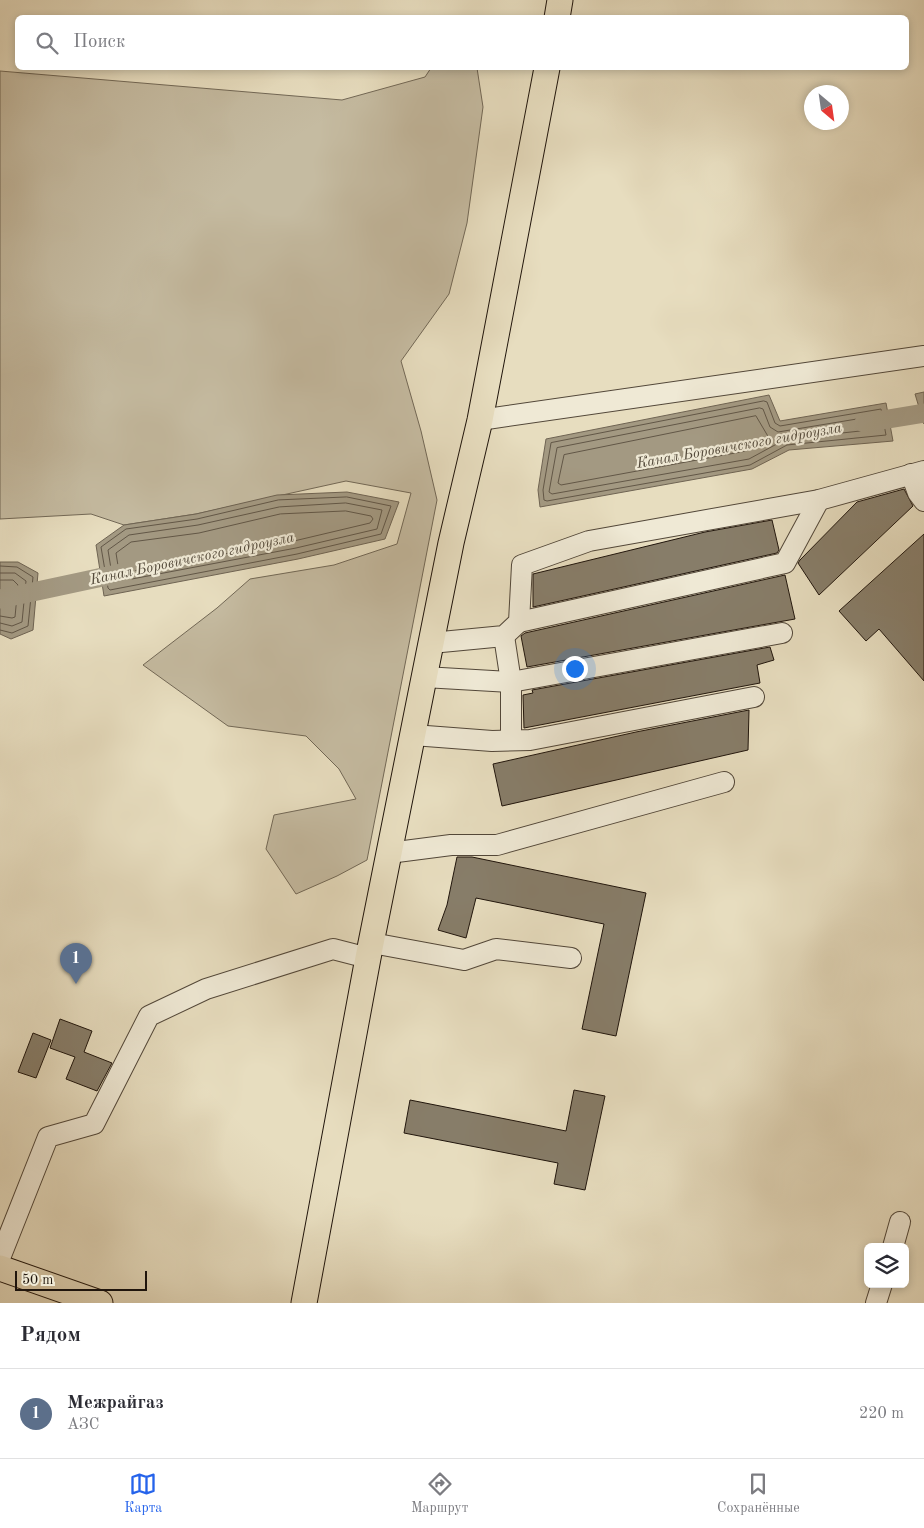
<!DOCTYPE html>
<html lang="ru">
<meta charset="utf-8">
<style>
:root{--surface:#fff;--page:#f7f7f7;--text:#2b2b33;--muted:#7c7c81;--line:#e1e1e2;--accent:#2563eb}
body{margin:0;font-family:"Old Standard TT",serif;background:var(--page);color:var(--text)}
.controls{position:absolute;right:15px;bottom:15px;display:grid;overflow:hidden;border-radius:8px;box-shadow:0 2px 8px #0003}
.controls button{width:45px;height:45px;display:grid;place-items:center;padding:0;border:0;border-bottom:1px solid var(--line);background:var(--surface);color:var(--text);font:25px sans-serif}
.compass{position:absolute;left:804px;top:85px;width:45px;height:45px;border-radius:50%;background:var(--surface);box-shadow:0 2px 8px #0003;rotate:151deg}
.scale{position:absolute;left:15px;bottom:12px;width:132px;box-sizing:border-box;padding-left:5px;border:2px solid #20150c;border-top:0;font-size:14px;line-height:18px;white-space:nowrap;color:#20150c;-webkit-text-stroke:4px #efe9d5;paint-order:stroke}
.you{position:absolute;left:574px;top:668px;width:18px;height:18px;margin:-12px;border:4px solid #fff;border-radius:50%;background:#1a73e8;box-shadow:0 0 0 8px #1a73e833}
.badge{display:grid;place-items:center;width:32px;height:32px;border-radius:50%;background:var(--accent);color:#fff;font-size:16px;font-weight:700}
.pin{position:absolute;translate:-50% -41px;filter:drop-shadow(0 1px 2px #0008)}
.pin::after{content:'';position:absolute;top:26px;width:18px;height:15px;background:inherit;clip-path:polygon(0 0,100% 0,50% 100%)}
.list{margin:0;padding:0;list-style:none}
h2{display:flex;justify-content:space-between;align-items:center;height:65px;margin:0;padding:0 20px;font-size:21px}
h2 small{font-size:16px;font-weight:400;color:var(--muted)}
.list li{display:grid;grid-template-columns:32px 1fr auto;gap:15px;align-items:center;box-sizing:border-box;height:90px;padding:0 20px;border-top:1px solid var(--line)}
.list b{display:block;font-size:19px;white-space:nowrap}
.list p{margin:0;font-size:16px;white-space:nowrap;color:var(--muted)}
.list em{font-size:16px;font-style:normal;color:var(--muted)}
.icon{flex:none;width:28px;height:28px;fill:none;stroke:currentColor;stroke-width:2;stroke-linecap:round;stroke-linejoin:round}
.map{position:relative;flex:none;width:924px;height:1303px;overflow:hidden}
.search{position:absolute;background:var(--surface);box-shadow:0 2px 8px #0003;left:15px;right:15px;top:15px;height:55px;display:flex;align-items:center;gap:12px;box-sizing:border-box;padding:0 18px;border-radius:8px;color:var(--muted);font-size:19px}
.sheet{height:155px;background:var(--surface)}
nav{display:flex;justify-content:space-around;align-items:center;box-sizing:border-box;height:70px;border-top:1px solid var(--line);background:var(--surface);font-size:14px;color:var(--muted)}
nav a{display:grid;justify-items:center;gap:2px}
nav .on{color:var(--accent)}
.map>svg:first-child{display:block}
.green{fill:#c5bba1;stroke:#726856}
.water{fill:#a39982;stroke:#6f6453}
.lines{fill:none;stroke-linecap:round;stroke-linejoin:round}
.shore{stroke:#625747;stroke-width:1}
.canal{stroke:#a39982;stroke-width:19}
.building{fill:#877d69;stroke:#20150c}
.minor-casing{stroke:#524739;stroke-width:22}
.major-casing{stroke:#20150c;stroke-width:27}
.minor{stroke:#efe9d5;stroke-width:20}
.major{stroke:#e7ddbf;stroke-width:25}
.labels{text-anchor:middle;stroke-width:4.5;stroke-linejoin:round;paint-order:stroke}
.water-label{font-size:15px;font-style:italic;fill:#544a3b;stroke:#efe9d5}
</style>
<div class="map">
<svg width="924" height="1303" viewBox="0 0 924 1303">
<rect width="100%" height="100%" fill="#e7ddbf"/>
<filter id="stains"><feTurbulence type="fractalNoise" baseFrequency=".004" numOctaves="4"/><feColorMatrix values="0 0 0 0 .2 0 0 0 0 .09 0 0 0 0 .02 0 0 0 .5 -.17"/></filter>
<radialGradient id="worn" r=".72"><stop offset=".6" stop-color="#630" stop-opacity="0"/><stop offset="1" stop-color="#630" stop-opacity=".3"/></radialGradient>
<path class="green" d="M 431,68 L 477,68 L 483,107 L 467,223 L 449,294 L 401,361 L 421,431 L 437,500 L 367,860 L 337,876 L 296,894 L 266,849 L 274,815 L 356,799 L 339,769 L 306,736 L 228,726 L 143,665 L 217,608 L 250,579 L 334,565 L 397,544 L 411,493 L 346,481 L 196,514 L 124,525 L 91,514 L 0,519 L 0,71 L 342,100 L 425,77 Z"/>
<g class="water">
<path d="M 924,392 L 924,424 L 915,394 Z"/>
<path d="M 769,395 L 780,421 L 886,403 L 893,441 L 789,450 L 752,469 L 540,507 L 538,490 L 546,439 Z"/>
<path d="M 347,492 L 399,502 L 385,539 L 298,559 L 104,596 L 96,545 L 124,525 L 196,514 L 277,495 Z"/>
<path d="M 0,562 L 18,562 L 38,573 L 33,630 L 11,639 L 0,634 Z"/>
</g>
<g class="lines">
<g class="shore">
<path d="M 764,401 L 767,402 L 775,423 L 780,426 L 881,409 L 886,435 L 787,445 L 750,465 L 547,501 L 544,500 L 543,490 L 551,443 Z"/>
<path d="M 760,408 L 763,409 L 770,427 L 778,432 L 875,416 L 877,418 L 879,429 L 786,439 L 749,459 L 552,494 L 549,492 L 557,448 Z"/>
<path d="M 756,416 L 769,438 L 746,451 L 561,485 L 558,483 L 564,455 Z"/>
<path d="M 347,497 L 391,506 L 381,534 L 297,554 L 110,590 L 108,588 L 101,547 L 126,529 L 197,519 L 278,500 Z"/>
<path d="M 346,503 L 382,510 L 377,529 L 296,548 L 116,582 L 113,581 L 108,550 L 129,535 L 198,525 L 279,507 Z"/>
<path d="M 346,511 L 371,516 L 373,519 L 370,523 L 294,541 L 122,573 L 119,572 L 116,553 L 131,542 L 199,533 L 280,514 Z"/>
<path d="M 0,566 L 17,567 L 33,577 L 28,626 L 12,633 L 0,630"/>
<path d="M 0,573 L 15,573 L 26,581 L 22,622 L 12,626 L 0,623"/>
<path d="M 0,580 L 13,580 L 18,585 L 15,617 L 12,618 L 0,616"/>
</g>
<g class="canal">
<path d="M 864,423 L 924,413"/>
<path d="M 0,599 L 126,572"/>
</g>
</g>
<g class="building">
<path d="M 904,489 L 913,506 L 819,595 L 798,563 L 800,560 L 857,502 Z"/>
<path d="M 772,520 L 779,550 L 777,553 L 533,607 L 533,574 L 705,532 Z"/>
<path d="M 924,534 L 924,681 L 879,629 L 866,641 L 839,611 Z"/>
<path d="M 785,575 L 795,619 L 527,667 L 521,636 L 525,633 Z"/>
<path d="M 770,647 L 774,660 L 757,665 L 760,683 L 524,728 L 523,695 L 533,693 L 532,690 Z"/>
<path d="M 749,710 L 748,750 L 502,806 L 493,764 L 636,732 Z"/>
<path d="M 457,857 L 472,857 L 646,893 L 616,1036 L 582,1029 L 604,924 L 476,898 L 466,938 L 438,930 L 447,905 Z"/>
<path d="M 60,1019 L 92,1031 L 84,1052 L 112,1063 L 97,1091 L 66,1079 L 75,1057 L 50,1048 Z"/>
<path d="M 33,1033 L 51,1040 L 36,1078 L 18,1072 Z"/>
<path d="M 574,1090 L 605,1096 L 585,1190 L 554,1184 L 558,1163 L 404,1133 L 410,1100 L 566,1131 Z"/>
</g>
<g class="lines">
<defs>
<g id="minor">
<path d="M 480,420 L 924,356"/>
<path d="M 911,474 L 918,493 L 924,501"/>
<path d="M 519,622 L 785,563 L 819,500"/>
<path d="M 504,636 L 511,682 L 511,740"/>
<path d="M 431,643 L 504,636 L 519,622 L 522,565 L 589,541 L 819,500 L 924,471"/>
<path d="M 424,677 L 511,682 L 782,633"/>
<path d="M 413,735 L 492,741 L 530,740 L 754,697"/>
<path d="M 389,853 L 451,845 L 497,845 L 724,782"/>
<path d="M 372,943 L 464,960 L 496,949 L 571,958"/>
<path d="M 893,1247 L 900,1222"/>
<path d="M 0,1258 L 48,1137 L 94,1124 L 149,1016 L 206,989 L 333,949 L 368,958"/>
<path d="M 876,1303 L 882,1284"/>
</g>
<g id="major">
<path d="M 557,18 L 560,0"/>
<path d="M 0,1268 L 100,1303"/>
<path d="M 304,1303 L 368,958 L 451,543 L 480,420 L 547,68"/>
</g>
</defs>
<use href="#minor" class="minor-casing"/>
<use href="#major" class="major-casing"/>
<use href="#minor" class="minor"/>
<use href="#major" class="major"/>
</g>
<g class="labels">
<g class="water-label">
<text transform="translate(739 445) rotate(-10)" y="5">Канал Боровичского гидроузла</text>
<text transform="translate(192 558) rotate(-12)" y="5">Канал Боровичского гидроузла</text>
</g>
</g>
<rect width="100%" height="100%" filter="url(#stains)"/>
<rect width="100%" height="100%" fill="url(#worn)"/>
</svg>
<div class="controls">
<button><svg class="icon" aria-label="layers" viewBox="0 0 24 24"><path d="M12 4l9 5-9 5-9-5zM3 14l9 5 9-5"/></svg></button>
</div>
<svg class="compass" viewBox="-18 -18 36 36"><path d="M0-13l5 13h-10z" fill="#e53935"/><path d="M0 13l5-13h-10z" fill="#7c7c81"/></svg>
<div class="scale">50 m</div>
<div class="you"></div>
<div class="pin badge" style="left:76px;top:984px;background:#5c6f8a">1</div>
<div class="search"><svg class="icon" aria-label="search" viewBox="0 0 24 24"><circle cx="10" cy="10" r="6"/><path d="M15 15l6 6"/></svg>Поиск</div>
</div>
<section class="sheet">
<h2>Рядом<small></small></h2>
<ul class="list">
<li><span class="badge" style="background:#5c6f8a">1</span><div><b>Межрайгаз</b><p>АЗС</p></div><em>220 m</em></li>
</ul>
</section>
<nav>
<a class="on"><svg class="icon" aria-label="map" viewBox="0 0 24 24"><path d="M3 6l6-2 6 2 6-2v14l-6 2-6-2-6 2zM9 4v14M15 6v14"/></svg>Карта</a>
<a><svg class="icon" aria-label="directions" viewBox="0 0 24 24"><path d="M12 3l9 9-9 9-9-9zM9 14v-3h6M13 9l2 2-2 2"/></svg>Маршрут</a>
<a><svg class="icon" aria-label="saved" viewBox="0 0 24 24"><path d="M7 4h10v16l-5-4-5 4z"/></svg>Сохранённые</a>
</nav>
